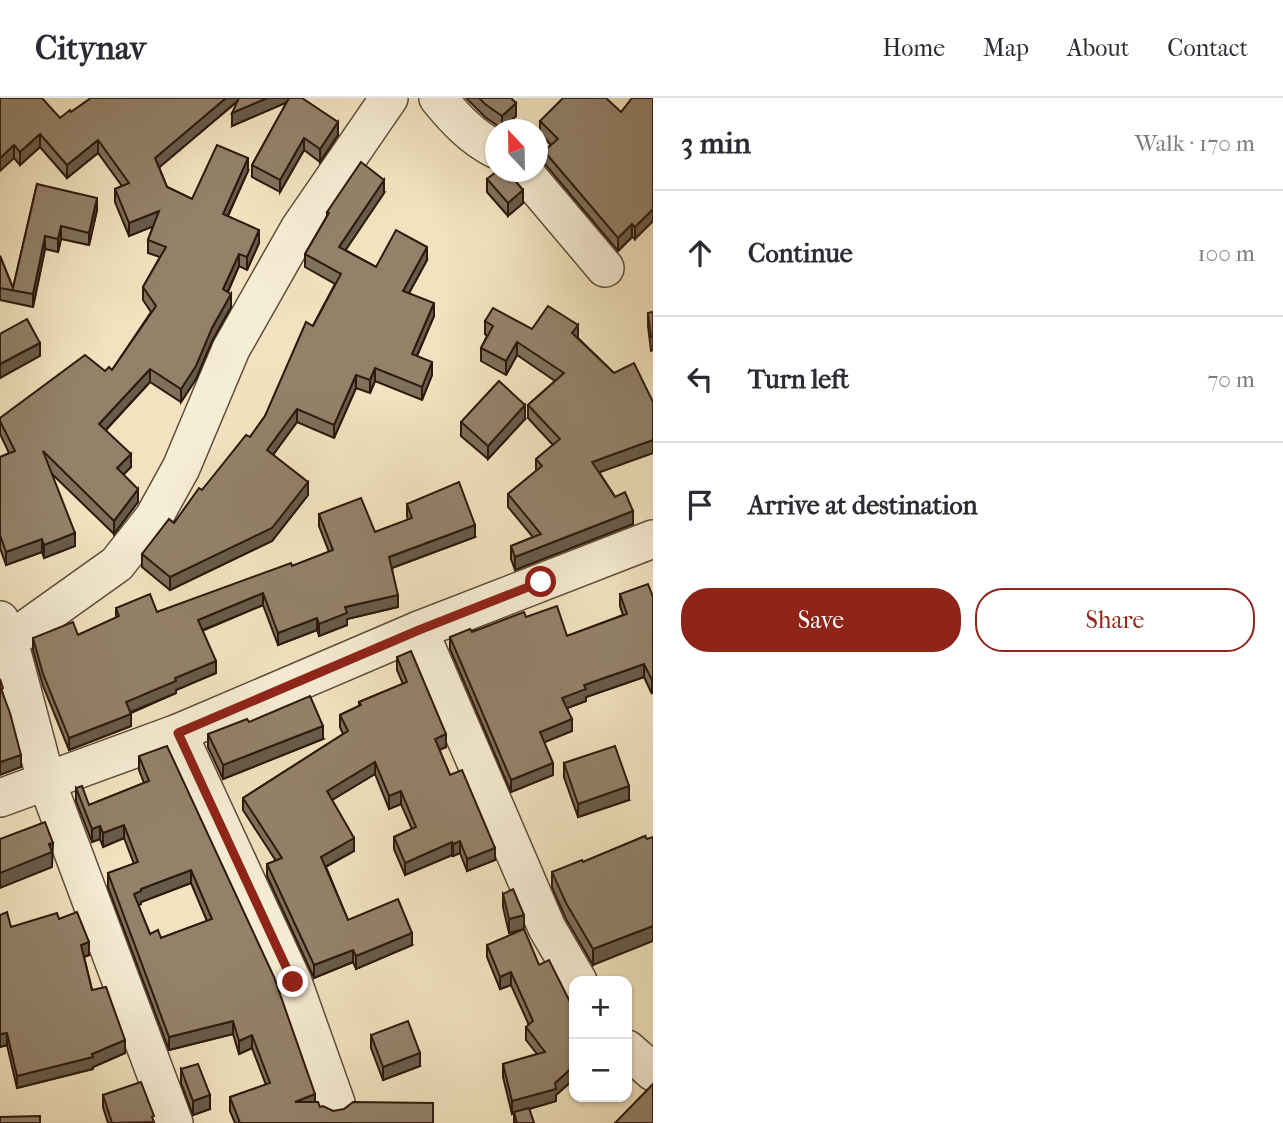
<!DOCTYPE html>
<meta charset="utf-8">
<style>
:root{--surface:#fff;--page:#f7f7f7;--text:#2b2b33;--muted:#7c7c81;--line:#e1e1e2;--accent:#8f2418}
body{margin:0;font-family:"IM FELL French Canon",serif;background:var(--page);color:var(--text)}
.controls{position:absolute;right:21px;bottom:21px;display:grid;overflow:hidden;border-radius:14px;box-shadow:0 2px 5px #0004}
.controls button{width:63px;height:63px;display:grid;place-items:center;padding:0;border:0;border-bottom:2px solid var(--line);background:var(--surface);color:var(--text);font:35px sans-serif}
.compass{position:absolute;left:485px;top:21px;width:63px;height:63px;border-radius:50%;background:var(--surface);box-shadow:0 2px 5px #0004;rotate:338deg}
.stop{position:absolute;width:21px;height:21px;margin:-16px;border:5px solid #8f2418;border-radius:50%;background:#fff}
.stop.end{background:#8f2418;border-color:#fff;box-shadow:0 2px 7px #0008}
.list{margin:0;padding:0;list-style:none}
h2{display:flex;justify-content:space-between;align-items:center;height:91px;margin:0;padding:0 28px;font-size:30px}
h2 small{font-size:23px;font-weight:400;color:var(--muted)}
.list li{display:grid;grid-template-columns:46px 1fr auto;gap:21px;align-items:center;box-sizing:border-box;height:126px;padding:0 28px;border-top:2px solid var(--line)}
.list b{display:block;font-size:26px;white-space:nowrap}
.list em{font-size:23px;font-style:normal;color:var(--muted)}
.actions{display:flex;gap:14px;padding:21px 28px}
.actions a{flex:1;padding:16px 0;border:2px solid var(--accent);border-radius:28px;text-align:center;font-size:24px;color:var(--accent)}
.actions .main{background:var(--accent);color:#fff}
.icon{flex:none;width:38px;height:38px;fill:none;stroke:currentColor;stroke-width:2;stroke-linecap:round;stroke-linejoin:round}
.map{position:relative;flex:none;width:653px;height:1025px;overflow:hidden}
header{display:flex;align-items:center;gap:42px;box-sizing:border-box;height:98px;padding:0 35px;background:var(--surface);border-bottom:2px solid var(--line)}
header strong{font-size:33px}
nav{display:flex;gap:38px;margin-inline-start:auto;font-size:24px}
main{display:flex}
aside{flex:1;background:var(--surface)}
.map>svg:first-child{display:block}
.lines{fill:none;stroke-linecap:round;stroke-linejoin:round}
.minor-casing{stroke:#5f4c3a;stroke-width:40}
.minor{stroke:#f6edd5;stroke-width:37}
.wall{fill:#7e705b;stroke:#2e190d;stroke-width:2;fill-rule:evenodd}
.shaded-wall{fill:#675b4a;stroke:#2e190d;stroke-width:2}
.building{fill:#93826a;stroke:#2e190d;stroke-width:2;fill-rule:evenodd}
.route{stroke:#8f2418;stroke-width:9}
</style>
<header>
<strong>Citynav</strong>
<nav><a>Home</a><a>Map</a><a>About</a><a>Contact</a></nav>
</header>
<main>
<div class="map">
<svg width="653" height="1025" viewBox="0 0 653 1025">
<rect width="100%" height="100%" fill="#f1e3bf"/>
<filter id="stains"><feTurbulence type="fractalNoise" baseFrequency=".00286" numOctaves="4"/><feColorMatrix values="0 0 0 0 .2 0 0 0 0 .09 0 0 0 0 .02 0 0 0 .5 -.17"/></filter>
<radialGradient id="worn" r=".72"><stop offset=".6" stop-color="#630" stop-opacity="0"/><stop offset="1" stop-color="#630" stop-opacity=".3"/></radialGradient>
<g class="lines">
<defs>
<g id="minor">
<path d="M 438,0 C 455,21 472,39 495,51"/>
<path d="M 524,74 L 605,170"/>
<path d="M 0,522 L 9,543 L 46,682 L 174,1025"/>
<path d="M 419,532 L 547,830 L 578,883"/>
<path d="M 9,543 L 117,466 L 154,419 L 181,370 L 231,251 L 299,131 L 389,0"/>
<path d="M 178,635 L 293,884 L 336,1005"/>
<path d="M 0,700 L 178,635 L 419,532 L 653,441"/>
<path d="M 627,951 L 653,974"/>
</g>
</defs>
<use href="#minor" class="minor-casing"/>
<use href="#minor" class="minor"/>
</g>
<g class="wall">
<path d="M 0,0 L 60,20 L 71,14 L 91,0 L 302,0 L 338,37 L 320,64 L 304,52 L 280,94 L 252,79 L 252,67 L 287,4 L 232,28 L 238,3 L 159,69 L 167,89 L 192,101 L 248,73 L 228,118 L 259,145 L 247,172 L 239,168 L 228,194 L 231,209 L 212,243 L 196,281 L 181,304 L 150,284 L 106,332 L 131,369 L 123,377 L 138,404 L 114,436 L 51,375 L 75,448 L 44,460 L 42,454 L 6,467 L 0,450 L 0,359 L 9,355 L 0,336 L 0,320 L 105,273 L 112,272 L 151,214 L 143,202 L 143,189 L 160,159 L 148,155 L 148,142 L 153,128 L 129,138 L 115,104 L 115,91 L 122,88 L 98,55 L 67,80 L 40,49 L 20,67 L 14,60 Z"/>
<path d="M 466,0 L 511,0 L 516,18 L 502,31 L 485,19 Z"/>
<path d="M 653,0 L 635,141 L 632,139 L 618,153 L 544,65 L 544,53 L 551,47 L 540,35 L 540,23 L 621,14 Z"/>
<path d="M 487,81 L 523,105 L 508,118 L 487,94 Z"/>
<path d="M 37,86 L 97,112 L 89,147 L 61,141 L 58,154 L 45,151 L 33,209 L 0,202 L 0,158 L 13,190 Z"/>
<path d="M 384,95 L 345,152 L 376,169 L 427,162 L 409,195 L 434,218 L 417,258 L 432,277 L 422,302 L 375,283 L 370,295 L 356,290 L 334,340 L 297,324 L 273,357 L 308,397 L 272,443 L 170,492 L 142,469 L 142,456 L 174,425 L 202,392 L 250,339 L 265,318 L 335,186 L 305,169 L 305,156 L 327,118 L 327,114 Z"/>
<path d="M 653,214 L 653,252 L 651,253 L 648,228 L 648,215 Z"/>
<path d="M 485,223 L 578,240 L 614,275 L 653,304 L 653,355 L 599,374 L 633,426 L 515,472 L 511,461 L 511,448 L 533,439 L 508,409 L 508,396 L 536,373 L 536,361 L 553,347 L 528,320 L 528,307 L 555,283 L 517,257 L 506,277 L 481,263 L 481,250 L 487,238 L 485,236 Z"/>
<path d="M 525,321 L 488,361 L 461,338 L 461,324 Z"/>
<path d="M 407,406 L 475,439 L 392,470 L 398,509 L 347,521 L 347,527 L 319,538 L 317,532 L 278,547 L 263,507 L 202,533 L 216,575 L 176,592 L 176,595 L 131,615 L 131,628 L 69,652 L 43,588 L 33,552 L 33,540 L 78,537 L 116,520 L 116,510 L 157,514 L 292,468 L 329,454 L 319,428 L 319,416 L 375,434 L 408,422 L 407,418 Z"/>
<path d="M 620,496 L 652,499 L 652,596 L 644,579 L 586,599 L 586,603 L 567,610 L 572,633 L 544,644 L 553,677 L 511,694 L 450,551 L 450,539 L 526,519 L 567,538 L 623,517 L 620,508 Z"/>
<path d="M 397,559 L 446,649 L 439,652 L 450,677 L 495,762 L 467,773 L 460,755 L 453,758 L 452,757 L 405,777 L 394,751 L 394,739 L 412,731 L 401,706 L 389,711 L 375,676 L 332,702 L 354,753 L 326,769 L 348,822 L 412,847 L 356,871 L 353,864 L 314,880 L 267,778 L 267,766 L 276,763 L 243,712 L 243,700 L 343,636 L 340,629 L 340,617 L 359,608 L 359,604 L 403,586 L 397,572 Z"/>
<path d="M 249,624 L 323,641 L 223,681 L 208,649 L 208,636 Z"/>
<path d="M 139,658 L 315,1004 L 320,1009 L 333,1013 L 433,1025 L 235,1025 L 230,1013 L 230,999 L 266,987 L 252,950 L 239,956 L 233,936 L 169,952 L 108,789 L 108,775 L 134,766 L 124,740 L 103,749 L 100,741 L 92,744 L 76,703 L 76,690 L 89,707 L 144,685 L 139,672 ZM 191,785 L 207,823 L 161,840 L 150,836 L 138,807 L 141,806 L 141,804 Z"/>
<path d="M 564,665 L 629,702 L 578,719 L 564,679 Z"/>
<path d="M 645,738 L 593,867 L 566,821 L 552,789 L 552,774 L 583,764 Z"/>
<path d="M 503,796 L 524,831 L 509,835 L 503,809 Z"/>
<path d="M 59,821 L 89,857 L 84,859 L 92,892 L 125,955 L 93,969 L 93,971 L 17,990 L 7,947 L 0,949 L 11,829 Z"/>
<path d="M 487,847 L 539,867 L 574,911 L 574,981 L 556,997 L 556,1003 L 529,1011 L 534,1025 L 514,1025 L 514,1015 L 512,1016 L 503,979 L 503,966 L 537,956 L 526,942 L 526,929 L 529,927 L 511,887 L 500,891 L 487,859 Z"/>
<path d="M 371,937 L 420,968 L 383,982 L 371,950 Z"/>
<path d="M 181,971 L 210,1011 L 193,1017 L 181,985 Z"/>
<path d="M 103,997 L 154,1025 L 108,1025 L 103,1009 Z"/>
</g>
<g class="shaded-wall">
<path d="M 226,0 L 241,0 L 155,73 L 155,60 Z"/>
<path d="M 267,0 L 290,0 L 290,3 L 232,28 L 232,15 Z"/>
<path d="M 516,5 L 516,18 L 502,31 L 502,18 Z"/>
<path d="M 338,24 L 338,37 L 320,64 L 320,51 Z"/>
<path d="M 40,36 L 40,49 L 20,67 L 20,54 Z"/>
<path d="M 304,40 L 304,52 L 280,94 L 280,82 Z"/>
<path d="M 98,42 L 98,55 L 67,80 L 67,67 Z"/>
<path d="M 14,47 L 14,60 L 0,73 L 0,60 Z"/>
<path d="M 248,60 L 248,73 L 223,128 L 223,116 Z"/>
<path d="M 384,82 L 384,95 L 339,162 L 339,149 Z"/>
<path d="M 523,92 L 523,105 L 508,118 L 508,105 Z"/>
<path d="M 97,100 L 97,112 L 89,147 L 89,135 Z"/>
<path d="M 653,111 L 653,123 L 635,141 L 635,129 Z"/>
<path d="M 159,113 L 159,126 L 129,138 L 129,125 Z"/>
<path d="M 632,126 L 632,139 L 618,153 L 618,140 Z"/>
<path d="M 61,128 L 61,141 L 58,154 L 58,141 Z"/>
<path d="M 259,132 L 259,145 L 247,172 L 247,159 Z"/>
<path d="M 45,138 L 45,151 L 33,209 L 33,196 Z"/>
<path d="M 427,149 L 427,162 L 403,206 L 403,193 Z"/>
<path d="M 239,156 L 239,168 L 223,204 L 223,191 Z"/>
<path d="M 231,196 L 231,209 L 212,243 L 196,281 L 181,304 L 181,291 L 212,230 Z"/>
<path d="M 434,205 L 434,218 L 412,269 L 412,256 Z"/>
<path d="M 578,227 L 578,240 L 572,249 L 572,235 Z"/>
<path d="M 517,244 L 517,257 L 506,277 L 506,263 Z"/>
<path d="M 40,245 L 40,258 L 0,280 L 0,266 Z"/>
<path d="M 432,264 L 432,277 L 422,302 L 422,289 Z"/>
<path d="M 375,270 L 375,283 L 370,295 L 370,282 Z"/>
<path d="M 150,271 L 150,284 L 99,339 L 99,326 Z"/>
<path d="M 356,277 L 356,290 L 334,340 L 334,327 Z"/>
<path d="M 525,307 L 525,321 L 488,361 L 488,348 Z"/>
<path d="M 297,311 L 297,324 L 267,365 L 267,352 Z"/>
<path d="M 653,342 L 653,355 L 592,377 L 592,364 Z"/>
<path d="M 131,356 L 131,369 L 117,383 L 117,370 Z"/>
<path d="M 308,384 L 308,397 L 272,443 L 170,492 L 170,479 Z"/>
<path d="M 138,391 L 138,404 L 114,436 L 114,423 Z"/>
<path d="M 633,413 L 633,426 L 515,472 L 515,459 Z"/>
<path d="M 475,427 L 475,439 L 389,471 L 389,459 Z"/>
<path d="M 75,435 L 75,448 L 44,460 L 44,447 Z"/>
<path d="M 42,441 L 42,454 L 6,467 L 6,454 Z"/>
<path d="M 263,495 L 263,507 L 198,534 L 198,522 Z"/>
<path d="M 398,497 L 398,509 L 347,521 L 347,527 L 319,538 L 319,526 L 345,509 Z"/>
<path d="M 317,520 L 317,532 L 278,547 L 278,535 Z"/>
<path d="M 216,563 L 216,575 L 176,592 L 176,595 L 126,616 L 126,604 L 175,580 Z"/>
<path d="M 644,566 L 644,579 L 586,599 L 586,603 L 562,612 L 562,600 L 584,587 Z"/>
<path d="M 131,616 L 131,628 L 69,652 L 69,640 Z"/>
<path d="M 572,621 L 572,633 L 540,646 L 540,634 Z"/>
<path d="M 323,628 L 323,641 L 223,681 L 223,667 Z"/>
<path d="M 446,636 L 446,649 L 435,654 L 435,641 Z"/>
<path d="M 21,657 L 21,669 L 0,677 L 0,664 Z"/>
<path d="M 375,664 L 375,676 L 327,705 L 327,693 Z"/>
<path d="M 553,665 L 553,677 L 511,694 L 511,682 Z"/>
<path d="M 629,688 L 629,702 L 578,719 L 578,706 Z"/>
<path d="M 401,693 L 401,706 L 389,711 L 389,698 Z"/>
<path d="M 124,727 L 124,740 L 103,749 L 103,735 Z"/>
<path d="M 100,728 L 100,741 L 92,744 L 92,731 Z"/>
<path d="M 354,740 L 354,753 L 321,771 L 321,759 Z"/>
<path d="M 460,743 L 460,755 L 453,758 L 453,746 Z"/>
<path d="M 452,744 L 452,757 L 405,777 L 405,765 Z"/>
<path d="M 53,745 L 52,769 L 0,790 L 0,775 Z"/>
<path d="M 495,750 L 495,762 L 467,773 L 467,761 Z"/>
<path d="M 191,772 L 191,785 L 141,804 L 141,806 L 134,809 L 134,796 L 141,791 Z"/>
<path d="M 524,817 L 524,831 L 509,835 L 509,821 Z"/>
<path d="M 653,828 L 653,843 L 593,867 L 593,851 Z"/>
<path d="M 412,835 L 412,847 L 356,871 L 356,858 Z"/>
<path d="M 89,844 L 89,857 L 81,860 L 81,847 Z"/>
<path d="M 353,852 L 353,864 L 314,880 L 314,867 Z"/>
<path d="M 511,874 L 511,887 L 500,891 L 500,879 Z"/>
<path d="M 233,923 L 233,936 L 169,952 L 169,939 Z"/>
<path d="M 7,935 L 7,947 L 0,949 L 0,936 Z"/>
<path d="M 252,937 L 252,950 L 239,956 L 239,943 Z"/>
<path d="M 125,942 L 125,955 L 93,969 L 93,971 L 17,990 L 17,978 L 92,956 Z"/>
<path d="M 420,955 L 420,968 L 383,982 L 383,969 Z"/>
<path d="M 574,968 L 574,981 L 556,997 L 556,1003 L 512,1016 L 512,1003 L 555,985 Z"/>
<path d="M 315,996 L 315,1009 L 295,1004 Z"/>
<path d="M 210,997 L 210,1011 L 193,1017 L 193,1003 Z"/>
</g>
<g class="building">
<path d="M 0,0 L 42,0 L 60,20 L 70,12 L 71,14 L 91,0 L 226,0 L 155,60 L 167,89 L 192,101 L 217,47 L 248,60 L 223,116 L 259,132 L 247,159 L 239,156 L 223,191 L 231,196 L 212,230 L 196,268 L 181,291 L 150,271 L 99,326 L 131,356 L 117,370 L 138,391 L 114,423 L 43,353 L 75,435 L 44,447 L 42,441 L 6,454 L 0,437 L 0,359 L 15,353 L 0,323 L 0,320 L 85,257 L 105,273 L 109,269 L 112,272 L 156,208 L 143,189 L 166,149 L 148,142 L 159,113 L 129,125 L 115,91 L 129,85 L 98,42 L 67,67 L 40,36 L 20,54 L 14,47 L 0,60 Z"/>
<path d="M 239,0 L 267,0 L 232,15 Z"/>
<path d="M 289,0 L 302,0 L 338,24 L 320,51 L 304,40 L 280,82 L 252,67 Z"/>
<path d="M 479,0 L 511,0 L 516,5 L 502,18 L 485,6 Z"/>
<path d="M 563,0 L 606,0 L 621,14 L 632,0 L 653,0 L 653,111 L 635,129 L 632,126 L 618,140 L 544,53 L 558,41 L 540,23 Z"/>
<path d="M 361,64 L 384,82 L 339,149 L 376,169 L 396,132 L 427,149 L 403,193 L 434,205 L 412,256 L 432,264 L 422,289 L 375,270 L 370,282 L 356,277 L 334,327 L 297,311 L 267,352 L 308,384 L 272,430 L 170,479 L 142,456 L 169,421 L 174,425 L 199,390 L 202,392 L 246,337 L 250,339 L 265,318 L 306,224 L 313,228 L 341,176 L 305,156 L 329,115 L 327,114 Z"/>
<path d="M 496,74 L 508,74 L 523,92 L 508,105 L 487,81 Z"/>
<path d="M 37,86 L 97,100 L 89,135 L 61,128 L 58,141 L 45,138 L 33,196 L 0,190 L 0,158 L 13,190 Z"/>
<path d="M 548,208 L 578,227 L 572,235 L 614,275 L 634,265 L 653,304 L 653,342 L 592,364 L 615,399 L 625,394 L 633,413 L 515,459 L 511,448 L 541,436 L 508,396 L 542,368 L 536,361 L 560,341 L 528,307 L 564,275 L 517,244 L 506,263 L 481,250 L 493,228 L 485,223 L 493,210 L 532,231 Z"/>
<path d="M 653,214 L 653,239 L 651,239 L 648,215 Z"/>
<path d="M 27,221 L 40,245 L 0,266 L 0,236 Z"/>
<path d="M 499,283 L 525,307 L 488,348 L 461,324 Z"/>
<path d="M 459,384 L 475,427 L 389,459 L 398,497 L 345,509 L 347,515 L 319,526 L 317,520 L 278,535 L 263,495 L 198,522 L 216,563 L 175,580 L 176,583 L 126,604 L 131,616 L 69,640 L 43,576 L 33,540 L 73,524 L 78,537 L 119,518 L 116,510 L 150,496 L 157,514 L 291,465 L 292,468 L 333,452 L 319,416 L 361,400 L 375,434 L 412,420 L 407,406 Z"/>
<path d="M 648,486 L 653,499 L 653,584 L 644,566 L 584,587 L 586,591 L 562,600 L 572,621 L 540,634 L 553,665 L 511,682 L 450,539 L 470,531 L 472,534 L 524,514 L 526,519 L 557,508 L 567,538 L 627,516 L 620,496 Z"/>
<path d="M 411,553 L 446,636 L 435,641 L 450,677 L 462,672 L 495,750 L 467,761 L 460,743 L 453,746 L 452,744 L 405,765 L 394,739 L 416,729 L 401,693 L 389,698 L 375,664 L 327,693 L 354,740 L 321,759 L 348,822 L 398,801 L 412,835 L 356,858 L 353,852 L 314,867 L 267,766 L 282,760 L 243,700 L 348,633 L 340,617 L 361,607 L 359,604 L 407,584 L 397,559 Z"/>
<path d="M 0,581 L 3,590 L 1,591 L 10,615 L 21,657 L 0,664 Z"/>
<path d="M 310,598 L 323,628 L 223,667 L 208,636 L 247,621 L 249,624 Z"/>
<path d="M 167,648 L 274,879 L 315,996 L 295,1004 L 318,1004 L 320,1009 L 323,1008 L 333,1013 L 344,1011 L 353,1004 L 433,1005 L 433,1025 L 240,1025 L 230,999 L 270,985 L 252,937 L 239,943 L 233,923 L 169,939 L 108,775 L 138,764 L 124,727 L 103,735 L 100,728 L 92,731 L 76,690 L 82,688 L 89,707 L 149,683 L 139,658 ZM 191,772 L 212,821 L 161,840 L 158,832 L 150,836 L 134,796 L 141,793 L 141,791 Z"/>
<path d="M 615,648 L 629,688 L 578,706 L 564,665 Z"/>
<path d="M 45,724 L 53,745 L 49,746 L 52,754 L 0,775 L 0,741 Z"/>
<path d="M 645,738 L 647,741 L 653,739 L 653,828 L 593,851 L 566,805 L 552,774 L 582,762 L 583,764 Z"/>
<path d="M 513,791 L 524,817 L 509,821 L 503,796 Z"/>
<path d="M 7,814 L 11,829 L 57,815 L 59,821 L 77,814 L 89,844 L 81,847 L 92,892 L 106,889 L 125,942 L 92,956 L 93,959 L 17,978 L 7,935 L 0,936 L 0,817 Z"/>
<path d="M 524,831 L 539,867 L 549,862 L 572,908 L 574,911 L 574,968 L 555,985 L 556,991 L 512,1003 L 503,966 L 545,954 L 526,929 L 533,923 L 511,874 L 500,879 L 487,847 Z"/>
<path d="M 408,923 L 420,955 L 383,969 L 371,937 Z"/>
<path d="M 198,966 L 210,997 L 193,1003 L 181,971 Z"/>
<path d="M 141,984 L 154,1018 L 152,1019 L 154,1024 L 112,1025 L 103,997 Z"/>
<path d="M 653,986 L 653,1025 L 615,1025 Z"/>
<path d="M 529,1010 L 534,1025 L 517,1025 L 514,1014 Z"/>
<path d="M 40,1018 L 40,1025 L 0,1025 L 0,1019 Z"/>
</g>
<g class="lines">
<path class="route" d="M 293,884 L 178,635 L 419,532 L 541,484"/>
</g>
<rect width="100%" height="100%" filter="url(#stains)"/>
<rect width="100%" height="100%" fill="url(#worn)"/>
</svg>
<div class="controls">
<button>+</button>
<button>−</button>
</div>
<svg class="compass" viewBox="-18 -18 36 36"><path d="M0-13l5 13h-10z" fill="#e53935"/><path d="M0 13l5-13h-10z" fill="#7c7c81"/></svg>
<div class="stop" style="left:541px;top:484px"></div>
<div class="stop end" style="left:293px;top:884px"></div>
</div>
<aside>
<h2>3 min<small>Walk · 170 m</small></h2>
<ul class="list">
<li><svg class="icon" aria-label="ahead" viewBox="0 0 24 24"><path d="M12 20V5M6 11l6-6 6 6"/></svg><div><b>Continue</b></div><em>100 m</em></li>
<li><svg class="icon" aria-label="left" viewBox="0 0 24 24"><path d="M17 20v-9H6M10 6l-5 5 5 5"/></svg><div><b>Turn left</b></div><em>70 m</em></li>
<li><svg class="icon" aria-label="arrive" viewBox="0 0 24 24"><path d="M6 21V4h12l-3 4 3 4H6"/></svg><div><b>Arrive at destination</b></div></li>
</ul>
<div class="actions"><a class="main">Save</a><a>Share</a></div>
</aside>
</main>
